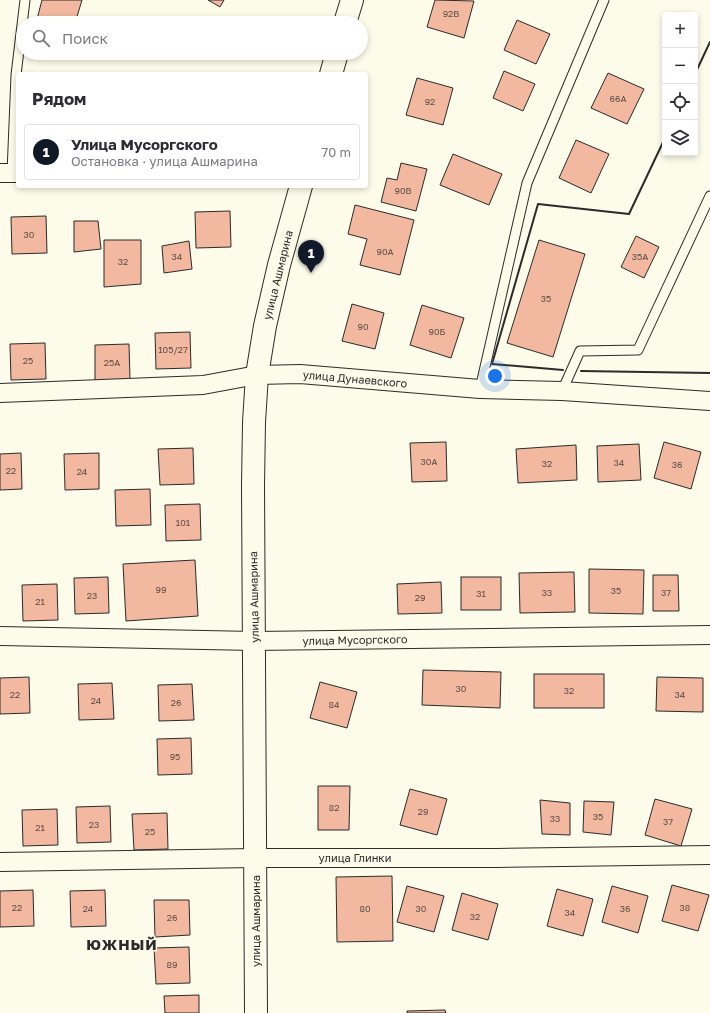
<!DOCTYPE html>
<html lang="ru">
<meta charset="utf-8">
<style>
:root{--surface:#fff;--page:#f2f2f3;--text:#2b2b33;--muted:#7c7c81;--line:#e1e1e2;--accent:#111827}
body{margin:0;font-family:"Golos Text",sans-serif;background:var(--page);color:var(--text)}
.controls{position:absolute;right:12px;top:12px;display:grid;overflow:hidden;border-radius:4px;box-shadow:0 2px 6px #0003}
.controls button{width:36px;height:36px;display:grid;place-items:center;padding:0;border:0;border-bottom:1px solid var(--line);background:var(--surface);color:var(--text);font:20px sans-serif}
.you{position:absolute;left:495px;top:376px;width:14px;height:14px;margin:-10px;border:3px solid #fff;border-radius:50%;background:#1a73e8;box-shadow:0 0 0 6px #1a73e833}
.badge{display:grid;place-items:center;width:26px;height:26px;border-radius:50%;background:var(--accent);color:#fff;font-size:13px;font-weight:700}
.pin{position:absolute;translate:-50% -33px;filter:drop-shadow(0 1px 2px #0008)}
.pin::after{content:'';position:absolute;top:21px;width:14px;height:12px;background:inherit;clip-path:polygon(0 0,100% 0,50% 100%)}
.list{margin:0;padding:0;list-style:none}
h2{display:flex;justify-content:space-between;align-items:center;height:52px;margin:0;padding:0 16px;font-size:17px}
h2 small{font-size:13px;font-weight:400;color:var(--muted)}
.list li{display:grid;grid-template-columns:26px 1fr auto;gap:12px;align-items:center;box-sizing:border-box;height:56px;margin:0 8px 8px;padding:0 8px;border:1px solid var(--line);border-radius:4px}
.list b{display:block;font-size:15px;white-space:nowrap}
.list p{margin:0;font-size:13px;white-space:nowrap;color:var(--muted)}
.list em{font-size:13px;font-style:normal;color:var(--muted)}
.icon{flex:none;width:22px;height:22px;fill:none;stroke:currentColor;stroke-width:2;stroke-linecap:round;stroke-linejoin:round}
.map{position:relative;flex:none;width:710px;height:1013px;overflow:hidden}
.search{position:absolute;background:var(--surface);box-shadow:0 2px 6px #0003;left:16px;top:16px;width:352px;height:44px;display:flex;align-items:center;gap:10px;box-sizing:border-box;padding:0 14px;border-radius:22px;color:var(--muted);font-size:15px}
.panel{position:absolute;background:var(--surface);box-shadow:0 2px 6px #0003;left:16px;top:72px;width:352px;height:116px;border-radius:4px}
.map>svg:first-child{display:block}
.building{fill:#f2b8a0;stroke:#2b2b2b}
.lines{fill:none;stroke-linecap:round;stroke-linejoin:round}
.lane-casing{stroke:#2b2b2b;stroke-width:11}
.street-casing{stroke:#2b2b2b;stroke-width:20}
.secondary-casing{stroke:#2b2b2b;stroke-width:24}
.lane{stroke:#fdfbea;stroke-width:9}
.street{stroke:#fdfbea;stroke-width:18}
.secondary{stroke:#fdfbea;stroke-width:22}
.wall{stroke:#2b2b2b;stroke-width:2}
.labels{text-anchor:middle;stroke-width:3;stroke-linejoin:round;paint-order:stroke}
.number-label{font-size:9px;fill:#5d4e48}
.street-label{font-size:11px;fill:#2b2b2b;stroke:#fdfbea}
.district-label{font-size:15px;font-weight:bold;letter-spacing:1px;fill:#2b2b2b;stroke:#fdfbea}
</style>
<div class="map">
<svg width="710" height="1013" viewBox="0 0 710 1013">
<rect width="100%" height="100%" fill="#fdfbea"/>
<g class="building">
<path d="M 42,0 L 82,0 L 75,23 L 36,23 Z"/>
<path d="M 208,0 L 224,0 L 220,7 Z"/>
<path d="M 435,0 L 474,1 L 464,38 L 427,27 Z"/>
<path d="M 517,20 L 550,34 L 536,64 L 504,50 Z"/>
<path d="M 504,71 L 535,84 L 523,111 L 493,98 Z"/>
<path d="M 608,73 L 644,89 L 627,124 L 591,108 Z"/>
<path d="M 417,78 L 453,88 L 443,125 L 406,115 Z"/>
<path d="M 576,140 L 609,154 L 591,193 L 559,178 Z"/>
<path d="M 453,154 L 502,174 L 489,205 L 440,185 Z"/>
<path d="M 401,163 L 427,169 L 416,211 L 381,202 L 387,178 L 397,180 Z"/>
<path d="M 355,205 L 414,220 L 400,275 L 360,265 L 367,239 L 348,234 Z"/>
<path d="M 230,211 L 231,247 L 196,248 L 195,212 Z"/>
<path d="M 46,216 L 47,253 L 12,254 L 11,217 Z"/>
<path d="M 74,221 L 98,221 L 101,249 L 74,252 Z"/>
<path d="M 636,236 L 659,247 L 644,278 L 621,267 Z"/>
<path d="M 104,240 L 141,240 L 141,284 L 104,287 Z"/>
<path d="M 539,240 L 585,254 L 553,357 L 507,343 Z"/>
<path d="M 189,241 L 192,269 L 164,273 L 162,246 Z"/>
<path d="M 352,304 L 384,313 L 375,349 L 342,341 Z"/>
<path d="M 422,305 L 464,318 L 451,358 L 410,345 Z"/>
<path d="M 190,332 L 191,368 L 156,369 L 155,333 Z"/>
<path d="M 45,343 L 46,379 L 11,380 L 10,344 Z"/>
<path d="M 129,344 L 130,380 L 95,381 L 95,345 Z"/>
<path d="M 446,442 L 447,481 L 412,482 L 410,443 Z"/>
<path d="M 664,442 L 701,452 L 691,489 L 654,478 Z"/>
<path d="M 639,444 L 641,480 L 598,482 L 597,446 Z"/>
<path d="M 576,445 L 577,480 L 518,483 L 516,449 Z"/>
<path d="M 193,448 L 194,484 L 160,485 L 158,449 Z"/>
<path d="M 21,453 L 22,489 L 0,490 L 0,454 Z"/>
<path d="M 99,453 L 99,489 L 65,490 L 64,454 Z"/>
<path d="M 150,489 L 151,525 L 116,526 L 115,490 Z"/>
<path d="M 200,504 L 201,540 L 166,541 L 165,505 Z"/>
<path d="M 195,560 L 198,616 L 126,621 L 123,564 Z"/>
<path d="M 589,569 L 644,570 L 643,614 L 589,613 Z"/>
<path d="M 574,572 L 575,612 L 520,613 L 519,573 Z"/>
<path d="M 653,575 L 678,575 L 679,611 L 653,611 Z"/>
<path d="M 108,577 L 109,613 L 75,614 L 74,578 Z"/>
<rect x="461" y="577" width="40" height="33"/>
<path d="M 441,582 L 442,613 L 398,614 L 397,584 Z"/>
<path d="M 57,584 L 58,620 L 23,621 L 22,585 Z"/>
<path d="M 423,670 L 501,672 L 500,708 L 422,705 Z"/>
<rect x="534" y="674" width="70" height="34"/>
<path d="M 29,677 L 30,713 L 0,714 L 0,678 Z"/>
<path d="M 657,677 L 703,678 L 703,712 L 656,711 Z"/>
<path d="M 320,682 L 357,692 L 347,728 L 310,718 Z"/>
<path d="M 112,683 L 114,719 L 79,720 L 78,684 Z"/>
<path d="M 192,684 L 194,720 L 159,721 L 158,685 Z"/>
<path d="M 191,738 L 192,774 L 158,775 L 157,739 Z"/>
<path d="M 318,786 L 350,786 L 349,830 L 318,830 Z"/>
<path d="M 410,789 L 447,799 L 437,835 L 400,825 Z"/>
<path d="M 655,799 L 692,809 L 681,846 L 645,835 Z"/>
<path d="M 540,800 L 570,803 L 570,835 L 542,834 Z"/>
<path d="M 584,801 L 614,802 L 611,835 L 583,832 Z"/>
<path d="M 110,806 L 111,842 L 77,843 L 76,807 Z"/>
<path d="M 57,809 L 58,845 L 23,846 L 22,810 Z"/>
<path d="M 167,813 L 168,849 L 134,850 L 132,814 Z"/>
<path d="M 392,876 L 393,941 L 337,942 L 336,877 Z"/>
<path d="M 672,885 L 709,895 L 698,931 L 662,921 Z"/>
<path d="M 407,886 L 444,896 L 434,932 L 397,922 Z"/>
<path d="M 612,886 L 648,896 L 638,933 L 602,922 Z"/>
<path d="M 557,889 L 593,899 L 583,936 L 547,926 Z"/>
<path d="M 33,890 L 34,926 L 0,927 L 0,891 Z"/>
<path d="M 105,890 L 106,926 L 71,927 L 70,891 Z"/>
<path d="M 462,893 L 498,904 L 488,940 L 452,930 Z"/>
<path d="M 154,900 L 189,900 L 190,935 L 155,937 Z"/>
<path d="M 189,947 L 190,983 L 156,984 L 154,948 Z"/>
<path d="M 199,995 L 199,1013 L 165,1013 L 164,996 Z"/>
<path d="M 445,1010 L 446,1013 L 407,1013 L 407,1011 Z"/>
</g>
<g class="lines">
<defs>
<g id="lane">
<path d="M 12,173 L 16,75 L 25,0"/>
<path d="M 480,389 L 527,183 L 604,0"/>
<path d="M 562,391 L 580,351 L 638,350 L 710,196"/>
</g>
<g id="street">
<path d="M 0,173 L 18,173"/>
<path d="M 0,393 L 203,385 L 257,375 L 300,374 L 480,389 L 562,391 L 710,401"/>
<path d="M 0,636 L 255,641 L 710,635"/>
<path d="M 0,862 L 255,858 L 496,858 L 710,855"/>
</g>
<g id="secondary">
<path d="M 345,23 L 352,0"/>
<path d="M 331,74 L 337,53"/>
<path d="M 256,1013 L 253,486 L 254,422 L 257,375 L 265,326 L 279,265 L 301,186"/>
</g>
</defs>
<use href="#lane" class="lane-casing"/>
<use href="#street" class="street-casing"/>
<use href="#secondary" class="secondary-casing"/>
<use href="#lane" class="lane"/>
<use href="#street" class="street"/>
<use href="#secondary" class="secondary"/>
<g class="wall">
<path d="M 695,74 L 710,42"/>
<path d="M 563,370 L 492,364 L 538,204 L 629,214 L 665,138"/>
<path d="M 581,371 L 710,373"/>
</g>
</g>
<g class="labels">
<g class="number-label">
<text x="451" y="17">92В</text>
<text x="618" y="102">66А</text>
<text x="430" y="105">92</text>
<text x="403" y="194">90В</text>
<text x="29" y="238">30</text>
<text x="385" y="255">90А</text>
<text x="177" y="260">34</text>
<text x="640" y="260">35А</text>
<text x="123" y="265">32</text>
<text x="546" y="302">35</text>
<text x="363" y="330">90</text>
<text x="437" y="335">90Б</text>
<text x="173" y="353">105/27</text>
<text x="28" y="364">25</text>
<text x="112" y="366">25А</text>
<text x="429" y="465">30А</text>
<text x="619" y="466">34</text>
<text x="547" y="467">32</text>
<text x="677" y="468">36</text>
<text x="11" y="474">22</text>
<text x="82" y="475">24</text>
<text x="183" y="526">101</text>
<text x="161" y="593">99</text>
<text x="616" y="594">35</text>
<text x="547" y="596">33</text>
<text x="666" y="596">37</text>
<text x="481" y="597">31</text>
<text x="92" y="599">23</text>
<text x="420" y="601">29</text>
<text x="40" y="605">21</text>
<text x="461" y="692">30</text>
<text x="569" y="694">32</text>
<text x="15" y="698">22</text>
<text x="680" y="698">34</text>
<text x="96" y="704">24</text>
<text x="176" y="706">26</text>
<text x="334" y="708">84</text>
<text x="175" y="760">95</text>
<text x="334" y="811">82</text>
<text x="423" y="815">29</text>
<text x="598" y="820">35</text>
<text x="555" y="822">33</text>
<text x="668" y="825">37</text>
<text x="94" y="828">23</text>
<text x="40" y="831">21</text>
<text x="150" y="835">25</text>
<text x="17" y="911">22</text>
<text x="685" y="911">38</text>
<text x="88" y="912">24</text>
<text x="365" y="912">80</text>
<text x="421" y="912">30</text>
<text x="625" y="912">36</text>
<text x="570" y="916">34</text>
<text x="475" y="920">32</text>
<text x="172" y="921">26</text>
<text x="172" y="968">89</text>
</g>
<g class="street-label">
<text transform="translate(278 275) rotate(-76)" y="4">улица Ашмарина</text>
<text transform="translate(355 379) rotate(5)" y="4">улица Дунаевского</text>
<text transform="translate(254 597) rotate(-91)" y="4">улица Ашмарина</text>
<text transform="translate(355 640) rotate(-1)" y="4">улица Мусоргского</text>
<text x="355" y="862">улица Глинки</text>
<text transform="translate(256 921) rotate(-90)" y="4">улица Ашмарина</text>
</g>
<g class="district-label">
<text x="122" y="950">ЮЖНЫЙ</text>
</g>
</g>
</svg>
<div class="controls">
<button>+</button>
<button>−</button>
<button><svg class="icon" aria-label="locate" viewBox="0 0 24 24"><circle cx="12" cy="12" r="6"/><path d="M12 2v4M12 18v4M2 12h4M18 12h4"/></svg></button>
<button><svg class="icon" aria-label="layers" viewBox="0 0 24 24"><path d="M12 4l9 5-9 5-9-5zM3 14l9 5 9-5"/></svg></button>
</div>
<div class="you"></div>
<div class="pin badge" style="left:311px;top:273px">1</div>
<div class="search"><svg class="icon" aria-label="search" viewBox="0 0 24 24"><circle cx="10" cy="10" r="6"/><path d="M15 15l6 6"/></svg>Поиск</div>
<section class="panel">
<h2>Рядом<small></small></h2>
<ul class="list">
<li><span class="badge">1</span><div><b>Улица Мусоргского</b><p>Остановка · улица Ашмарина</p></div><em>70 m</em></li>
</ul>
</section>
</div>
